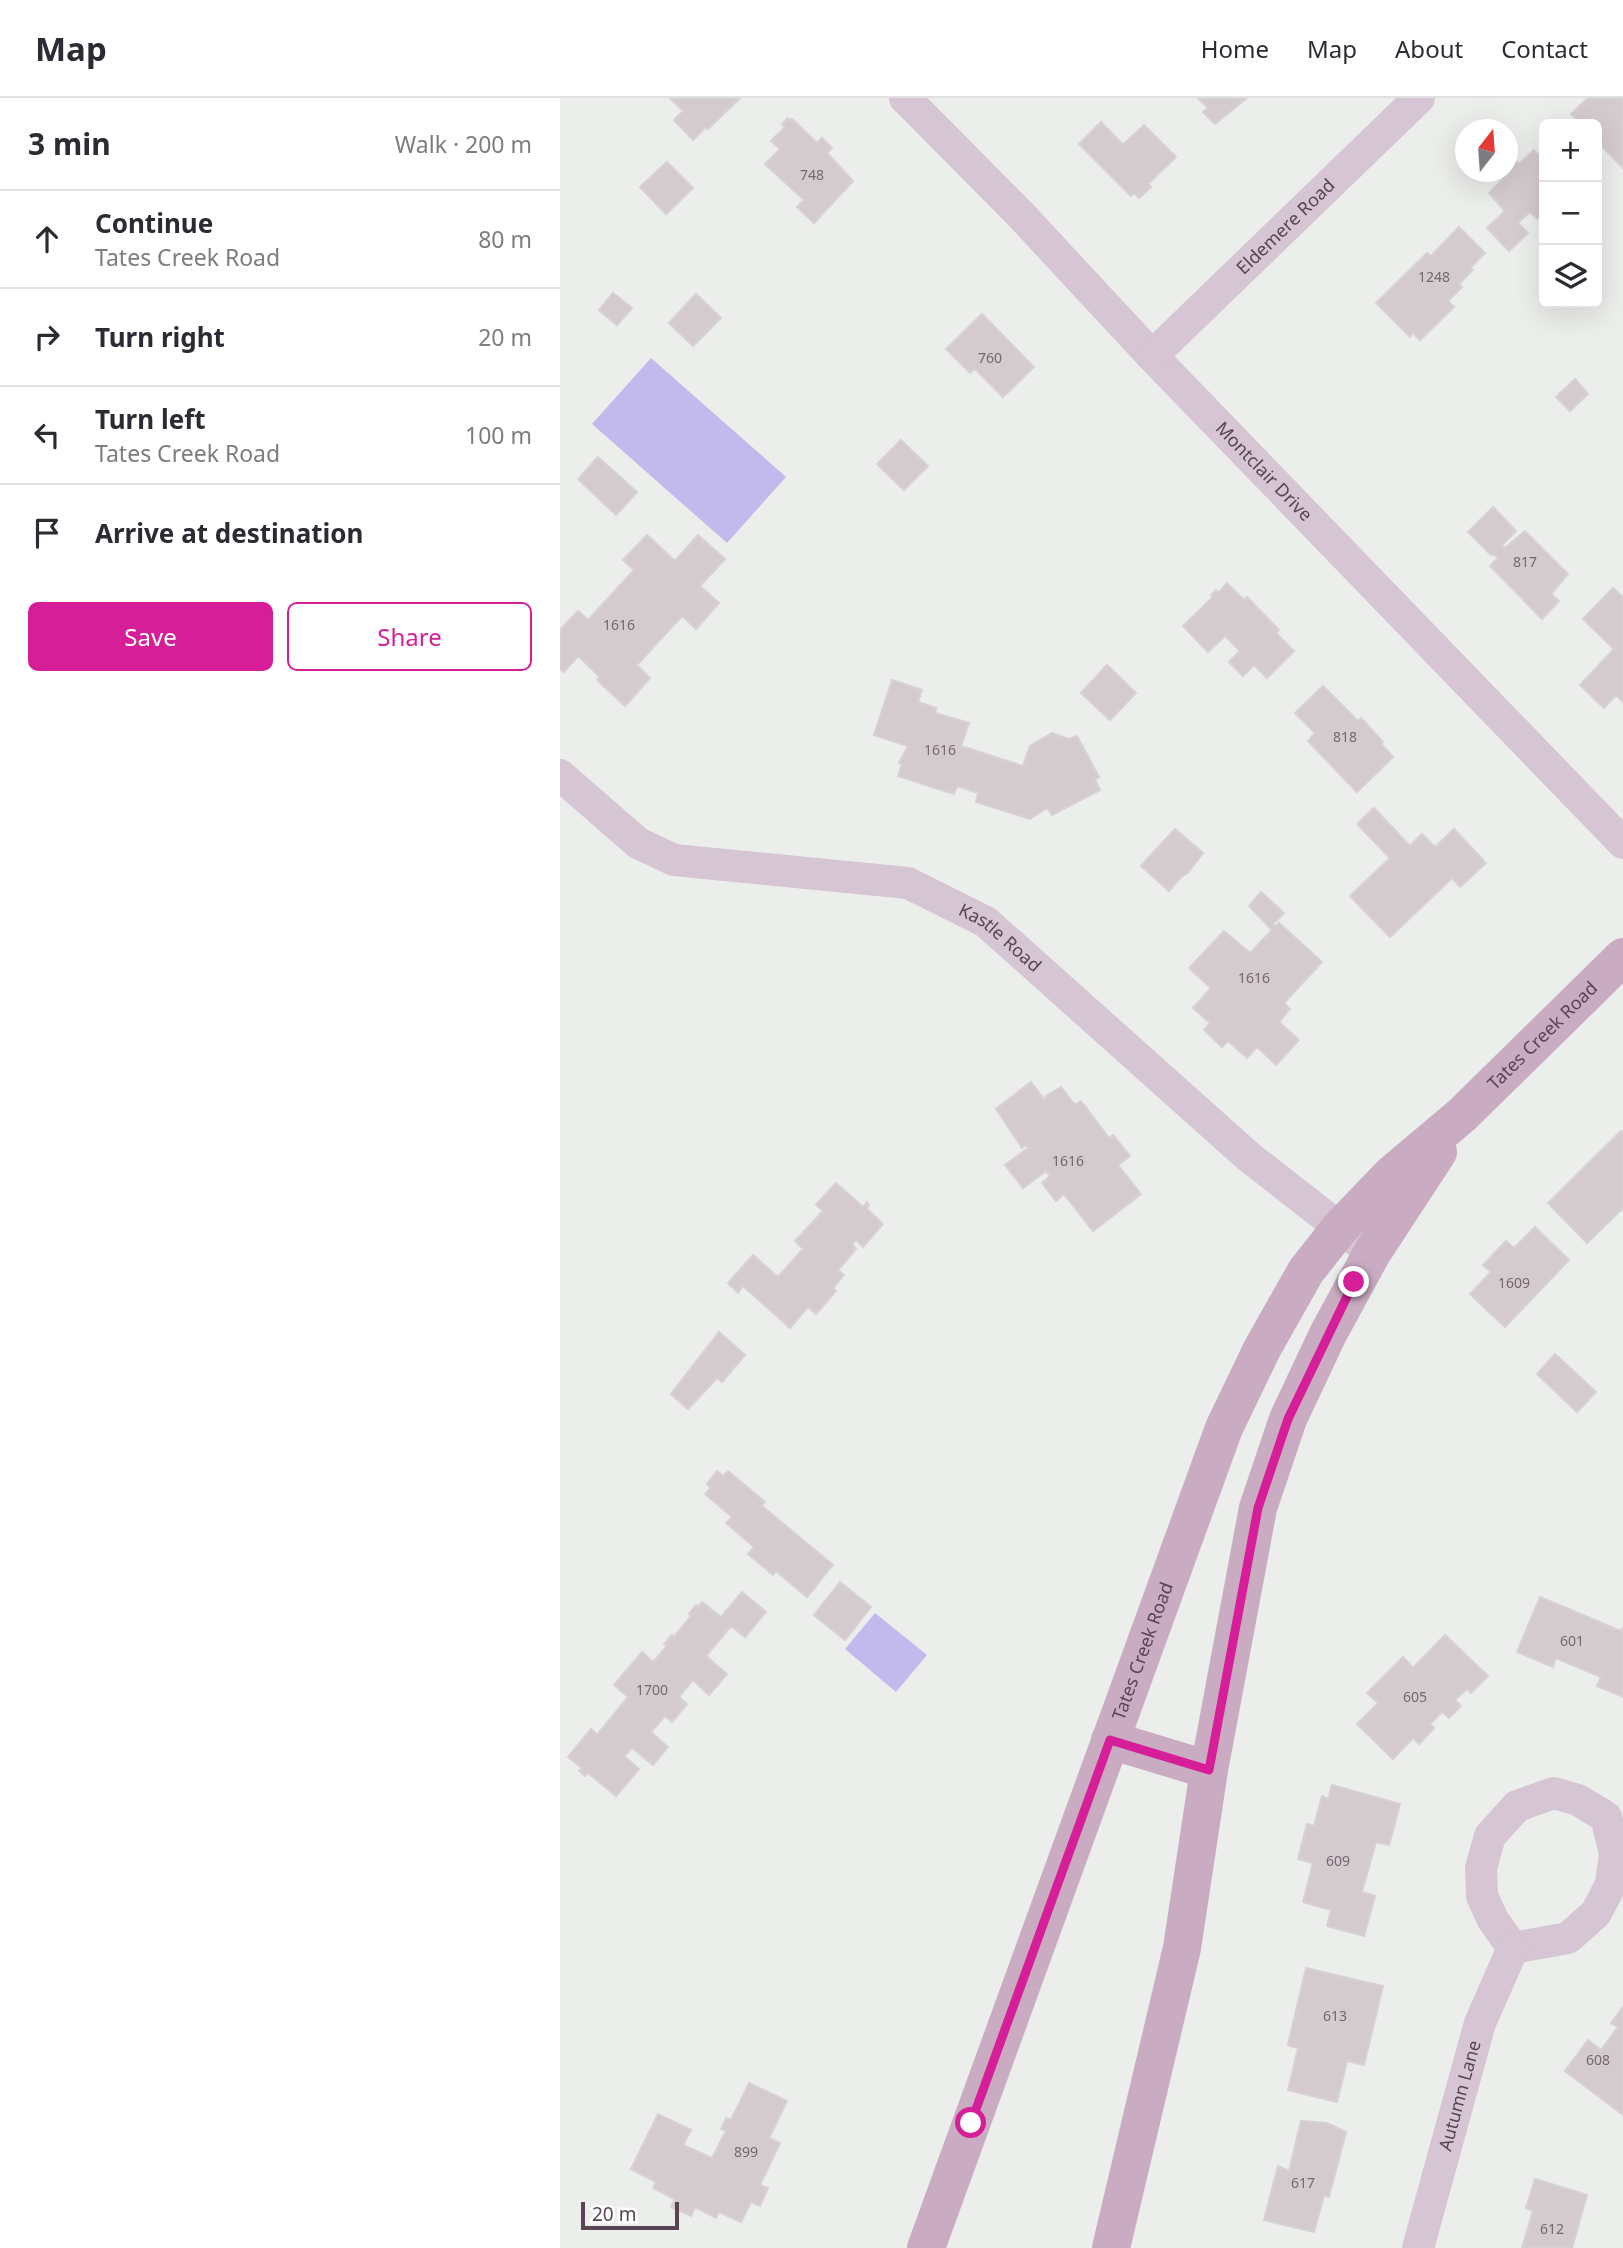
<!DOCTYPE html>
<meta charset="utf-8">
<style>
:root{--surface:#fff;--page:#f7f7f7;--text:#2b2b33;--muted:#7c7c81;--line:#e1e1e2;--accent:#d61e98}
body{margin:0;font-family:"Noto Sans",sans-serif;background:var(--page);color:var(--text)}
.controls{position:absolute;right:21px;top:21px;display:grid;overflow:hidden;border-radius:10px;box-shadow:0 7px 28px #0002}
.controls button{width:63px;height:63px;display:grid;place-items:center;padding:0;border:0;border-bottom:2px solid var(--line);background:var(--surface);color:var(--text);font:35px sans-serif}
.compass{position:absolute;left:895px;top:21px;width:63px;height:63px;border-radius:50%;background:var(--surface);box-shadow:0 7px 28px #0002;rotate:17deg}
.scale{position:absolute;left:21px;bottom:18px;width:98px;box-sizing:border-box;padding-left:7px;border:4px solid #584553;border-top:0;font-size:19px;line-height:24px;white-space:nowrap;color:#584553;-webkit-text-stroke:5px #fff;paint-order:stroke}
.stop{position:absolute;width:21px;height:21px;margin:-16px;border:5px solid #d61e98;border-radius:50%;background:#fff}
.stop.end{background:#d61e98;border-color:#fff;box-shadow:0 2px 7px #0008}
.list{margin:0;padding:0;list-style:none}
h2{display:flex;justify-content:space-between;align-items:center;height:91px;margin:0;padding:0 28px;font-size:30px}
h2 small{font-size:23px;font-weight:400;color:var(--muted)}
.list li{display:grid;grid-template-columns:46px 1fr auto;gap:21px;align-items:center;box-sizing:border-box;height:98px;padding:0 28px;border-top:2px solid var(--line)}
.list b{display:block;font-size:26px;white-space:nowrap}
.list p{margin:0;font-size:23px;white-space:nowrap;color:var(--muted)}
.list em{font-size:23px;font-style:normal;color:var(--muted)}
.actions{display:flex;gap:14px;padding:21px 28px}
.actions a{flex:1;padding:16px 0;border:2px solid var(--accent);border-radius:10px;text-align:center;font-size:24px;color:var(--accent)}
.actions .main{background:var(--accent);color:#fff}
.icon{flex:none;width:38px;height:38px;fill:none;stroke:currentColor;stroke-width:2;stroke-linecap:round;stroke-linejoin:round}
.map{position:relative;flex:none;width:1063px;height:2150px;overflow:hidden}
header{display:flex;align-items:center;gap:42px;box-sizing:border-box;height:98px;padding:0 35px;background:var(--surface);border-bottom:2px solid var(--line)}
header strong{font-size:33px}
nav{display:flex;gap:38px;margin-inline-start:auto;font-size:24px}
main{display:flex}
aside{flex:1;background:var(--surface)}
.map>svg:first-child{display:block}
.green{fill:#c2baec}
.building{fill:#d4cbcf;stroke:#d7d0d4;stroke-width:2}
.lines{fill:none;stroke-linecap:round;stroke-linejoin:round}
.minor{stroke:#d6c5d2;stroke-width:32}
.primary{stroke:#caacc2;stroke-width:38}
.route{stroke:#d61e98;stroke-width:9}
.labels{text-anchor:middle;stroke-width:5;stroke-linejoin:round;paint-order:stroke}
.number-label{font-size:14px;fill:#776672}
.street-label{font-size:18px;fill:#584553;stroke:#fff}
</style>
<header>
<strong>Map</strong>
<nav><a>Home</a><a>Map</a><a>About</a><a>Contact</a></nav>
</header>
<main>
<aside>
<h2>3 min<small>Walk · 200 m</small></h2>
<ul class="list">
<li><svg class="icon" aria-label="ahead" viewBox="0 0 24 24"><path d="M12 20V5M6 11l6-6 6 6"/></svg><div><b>Continue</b><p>Tates Creek Road</p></div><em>80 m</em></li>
<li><svg class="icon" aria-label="right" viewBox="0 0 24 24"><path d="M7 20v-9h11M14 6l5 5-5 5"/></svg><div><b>Turn right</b></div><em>20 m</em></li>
<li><svg class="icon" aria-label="left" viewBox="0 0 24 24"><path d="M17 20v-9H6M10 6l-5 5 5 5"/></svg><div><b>Turn left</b><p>Tates Creek Road</p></div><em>100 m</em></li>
<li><svg class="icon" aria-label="arrive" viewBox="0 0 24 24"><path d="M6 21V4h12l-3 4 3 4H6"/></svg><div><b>Arrive at destination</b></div></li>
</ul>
<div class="actions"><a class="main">Save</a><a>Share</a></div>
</aside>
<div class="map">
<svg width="1063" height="2150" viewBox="0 0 1063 2150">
<rect width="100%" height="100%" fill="#eceeeb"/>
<g class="green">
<path d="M 91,260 L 226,379 L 167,445 L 32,326 Z"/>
<path d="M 315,1515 L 367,1557 L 336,1594 L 285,1551 Z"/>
</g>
<g class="building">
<path d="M 110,0 L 180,0 L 148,31 L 146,29 L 133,42 L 114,22 L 123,13 Z"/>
<path d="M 638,0 L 685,0 L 686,1 L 655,26 L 643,14 L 648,10 Z"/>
<path d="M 1028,0 L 1063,0 L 1063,70 L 1037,43 L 1037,26 L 1021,26 L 1011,16 Z"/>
<path d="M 228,20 L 230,23 L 232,21 L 257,45 L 262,40 L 272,50 L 267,55 L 293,83 L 254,125 L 237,109 L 244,102 L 205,66 L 220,51 L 211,43 L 225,29 L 222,26 Z"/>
<path d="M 541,24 L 563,47 L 584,27 L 616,59 L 588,86 L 591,89 L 579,100 L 574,95 L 571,98 L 519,46 Z"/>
<path d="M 974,52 L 984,63 L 984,115 L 977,121 L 970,114 L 958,125 L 968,135 L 949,153 L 927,130 L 945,113 L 929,95 L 948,76 L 946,74 L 948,66 L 953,60 L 959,66 Z"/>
<path d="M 107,64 L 133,90 L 106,116 L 80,89 Z"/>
<path d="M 899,129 L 925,155 L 910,170 L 913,172 L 899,186 L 902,189 L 888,203 L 894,209 L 860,242 L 853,235 L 850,239 L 816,205 L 867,155 L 871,158 Z"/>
<path d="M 53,195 L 72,210 L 57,227 L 39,212 Z"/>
<path d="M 136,196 L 161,220 L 133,248 L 109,225 Z"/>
<path d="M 422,216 L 474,269 L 443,299 L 415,271 L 410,275 L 386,251 Z"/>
<path d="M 1015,281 L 1028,296 L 1010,313 L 996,299 Z"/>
<path d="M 341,342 L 368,368 L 344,392 L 317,366 Z"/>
<path d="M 38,359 L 77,394 L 56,417 L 18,381 Z"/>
<path d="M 933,409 L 956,433 L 942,447 L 945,450 L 965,433 L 1008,476 L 991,496 L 999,503 L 982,521 L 930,468 L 938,460 L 933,456 L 931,457 L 908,434 Z"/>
<path d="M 87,437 L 115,463 L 138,437 L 165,461 L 140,488 L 159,505 L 136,531 L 122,518 L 77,567 L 90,580 L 65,608 L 37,582 L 40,579 L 18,558 L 4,574 L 0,571 L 0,532 L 18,513 L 28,522 L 74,472 L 63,462 Z"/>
<path d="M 667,485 L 684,502 L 687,499 L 719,532 L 716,535 L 734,553 L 707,580 L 694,567 L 683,578 L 669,564 L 680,553 L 665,538 L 648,554 L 623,528 L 653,499 L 651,497 L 656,492 L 658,495 Z"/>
<path d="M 1053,490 L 1063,499 L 1063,604 L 1056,597 L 1044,610 L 1020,587 L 1054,551 L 1023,521 Z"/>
<path d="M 547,567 L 576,595 L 550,622 L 521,595 Z"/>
<path d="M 332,582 L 362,592 L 358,604 L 376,610 L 375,615 L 409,625 L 401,648 L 463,668 L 470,648 L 492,635 L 509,641 L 517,638 L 539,679 L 535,682 L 540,692 L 492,717 L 487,710 L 470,721 L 416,704 L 418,695 L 397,688 L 394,696 L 338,678 L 342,666 L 339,665 L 348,648 L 314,637 Z"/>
<path d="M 763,588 L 798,623 L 801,620 L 823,644 L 821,646 L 833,659 L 797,694 L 748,643 L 755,635 L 735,615 Z"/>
<path d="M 814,710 L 850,748 L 862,736 L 875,749 L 894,731 L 926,765 L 900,789 L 892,780 L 830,839 L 790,798 L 830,760 L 797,726 Z"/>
<path d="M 615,731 L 643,755 L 628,775 L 621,779 L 609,793 L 581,768 Z"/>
<path d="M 701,794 L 724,815 L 713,826 L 716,828 L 719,825 L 762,864 L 724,905 L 730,911 L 719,924 L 739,942 L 716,967 L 697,949 L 687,960 L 668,943 L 662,949 L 644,932 L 650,925 L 633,910 L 651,890 L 629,870 L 664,833 L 690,855 L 712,832 L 689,808 Z"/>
<path d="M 471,984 L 485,1002 L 486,998 L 501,989 L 515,1007 L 521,1003 L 549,1040 L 553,1037 L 570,1058 L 558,1067 L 581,1096 L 533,1133 L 504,1096 L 496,1103 L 482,1085 L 490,1078 L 486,1073 L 463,1090 L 445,1067 L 468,1050 L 466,1047 L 462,1050 L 436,1011 Z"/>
<path d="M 1061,1033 L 1063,1035 L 1063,1110 L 1027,1145 L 988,1105 Z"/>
<path d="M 276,1085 L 303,1109 L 307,1104 L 309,1107 L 306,1110 L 323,1126 L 303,1149 L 296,1142 L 292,1146 L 296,1151 L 278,1172 L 284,1177 L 273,1190 L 276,1193 L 256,1216 L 248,1209 L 230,1230 L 183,1188 L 178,1195 L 168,1185 L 193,1157 L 218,1179 L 243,1151 L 235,1143 L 263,1113 L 256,1107 Z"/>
<path d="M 975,1129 L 1009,1162 L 945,1229 L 910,1196 L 931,1174 L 923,1167 L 946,1143 L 954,1150 Z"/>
<path d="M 159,1234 L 185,1257 L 162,1284 L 157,1280 L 128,1311 L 111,1296 Z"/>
<path d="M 995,1256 L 1036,1294 L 1017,1314 L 977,1276 Z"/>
<path d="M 157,1373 L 163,1378 L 168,1373 L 205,1404 L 202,1408 L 273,1467 L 247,1499 L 216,1473 L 213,1477 L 188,1456 L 194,1449 L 166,1425 L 172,1419 L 145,1396 L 151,1390 L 147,1386 Z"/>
<path d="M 280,1484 L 311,1509 L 285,1542 L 254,1517 Z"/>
<path d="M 182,1494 L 206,1514 L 185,1539 L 171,1528 L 146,1558 L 167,1576 L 149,1597 L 133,1582 L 119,1599 L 127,1606 L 112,1624 L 105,1618 L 91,1634 L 108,1649 L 93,1667 L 72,1650 L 64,1658 L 79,1671 L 56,1698 L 28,1675 L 25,1678 L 19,1673 L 22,1670 L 8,1659 L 31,1631 L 37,1637 L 68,1599 L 54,1587 L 82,1554 L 93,1564 L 107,1548 L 104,1546 L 112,1537 L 114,1539 L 131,1518 L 129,1516 L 136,1507 L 138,1509 L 142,1504 L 161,1519 Z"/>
<path d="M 980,1499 L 1061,1533 L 1063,1529 L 1063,1599 L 1037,1588 L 1041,1579 L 996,1560 L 993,1569 L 957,1554 Z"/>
<path d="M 885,1537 L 928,1578 L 911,1595 L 907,1591 L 895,1602 L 901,1608 L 889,1620 L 882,1614 L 870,1626 L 874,1630 L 859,1646 L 853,1640 L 833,1661 L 797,1626 L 818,1605 L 807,1595 L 843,1559 L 853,1570 Z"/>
<path d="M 772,1687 L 840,1706 L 829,1747 L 816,1744 L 802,1794 L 815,1798 L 804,1838 L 767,1828 L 771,1812 L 743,1804 L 753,1765 L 738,1761 L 747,1726 L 754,1728 L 762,1698 L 768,1701 Z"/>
<path d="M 746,1870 L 823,1888 L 804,1967 L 787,1963 L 777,2004 L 728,1992 L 738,1950 L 728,1947 Z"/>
<path d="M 1063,1909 L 1063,2017 L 1005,1973 L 1028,1942 L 1041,1952 L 1058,1929 L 1051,1925 Z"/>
<path d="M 189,1985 L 227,2003 L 209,2040 L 220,2045 L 200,2087 L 208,2090 L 200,2108 L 191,2104 L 181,2124 L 159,2114 L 156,2120 L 135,2109 L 131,2118 L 111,2109 L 115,2101 L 93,2090 L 96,2084 L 71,2071 L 98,2016 L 131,2032 L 123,2047 L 152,2060 L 166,2033 L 161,2031 L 166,2020 L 171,2022 Z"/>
<path d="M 741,2023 L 767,2025 L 786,2034 L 769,2099 L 764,2097 L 754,2134 L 704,2122 L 718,2068 L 729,2073 Z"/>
<path d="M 975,2081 L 1027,2097 L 1012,2150 L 962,2150 L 973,2113 L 966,2110 Z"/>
</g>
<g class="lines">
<g class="minor">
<path id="s1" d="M 345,0 L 460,116 L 592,258 L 1063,745"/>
<path id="s2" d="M 592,258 L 859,0"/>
<path id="s3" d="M 0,677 L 78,745 L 114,762 L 348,785 L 426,824 L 689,1059 L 798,1144"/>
<path d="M 994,1695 L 1018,1702 L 1046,1719 L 1055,1755 L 1051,1786 L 1036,1815 L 1008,1840 L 953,1850 L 933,1822 L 922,1798 L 921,1770 L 930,1738 L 957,1708 Z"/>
<path id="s4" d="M 858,2150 L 920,1925 L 953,1850"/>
</g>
<g class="primary">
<path d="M 550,1642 L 649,1672"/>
<path id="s5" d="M 366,2150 L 664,1330 L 702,1251 L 746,1173 L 780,1130 L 832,1076 L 902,1017 L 1063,859"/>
<path d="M 551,2150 L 622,1850 L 649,1672 L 698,1410 L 728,1321 L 768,1236 L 812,1155 L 878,1054"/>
</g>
</g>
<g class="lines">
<path class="route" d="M 411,2025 L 550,1642 L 649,1672 L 698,1410 L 728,1321 L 794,1184"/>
</g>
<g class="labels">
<g class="number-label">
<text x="252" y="82">748</text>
<text x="874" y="184">1248</text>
<text x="430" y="265">760</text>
<text x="965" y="469">817</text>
<text x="59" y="532">1616</text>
<text x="785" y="644">818</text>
<text x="380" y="657">1616</text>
<text x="694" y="885">1616</text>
<text x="508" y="1068">1616</text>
<text x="954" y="1190">1609</text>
<text x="1012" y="1548">601</text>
<text x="92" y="1597">1700</text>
<text x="855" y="1604">605</text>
<text x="778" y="1768">609</text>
<text x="775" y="1923">613</text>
<text x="1038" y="1967">608</text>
<text x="186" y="2059">899</text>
<text x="743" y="2090">617</text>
<text x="992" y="2136">612</text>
</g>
<g class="street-label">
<text dy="6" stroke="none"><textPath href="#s2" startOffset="186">Eldemere Road</textPath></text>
<text dy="6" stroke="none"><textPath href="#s1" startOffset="518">Montclair Drive</textPath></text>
<text dy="6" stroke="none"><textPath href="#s3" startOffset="486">Kastle Road</textPath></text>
<text dy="6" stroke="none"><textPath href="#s5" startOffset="1384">Tates Creek Road</textPath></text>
<text dy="6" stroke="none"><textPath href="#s5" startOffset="635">Tates Creek Road</textPath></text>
<text dy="6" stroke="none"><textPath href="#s4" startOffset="158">Autumn Lane</textPath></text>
</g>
</g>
</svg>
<div class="controls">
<button>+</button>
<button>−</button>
<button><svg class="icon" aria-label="layers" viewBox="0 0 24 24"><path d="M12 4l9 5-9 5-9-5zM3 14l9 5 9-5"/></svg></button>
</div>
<svg class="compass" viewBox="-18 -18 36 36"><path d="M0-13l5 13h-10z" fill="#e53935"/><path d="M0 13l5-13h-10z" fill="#7c7c81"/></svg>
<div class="scale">20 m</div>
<div class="stop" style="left:411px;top:2025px"></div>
<div class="stop end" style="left:794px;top:1184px"></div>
</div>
</main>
